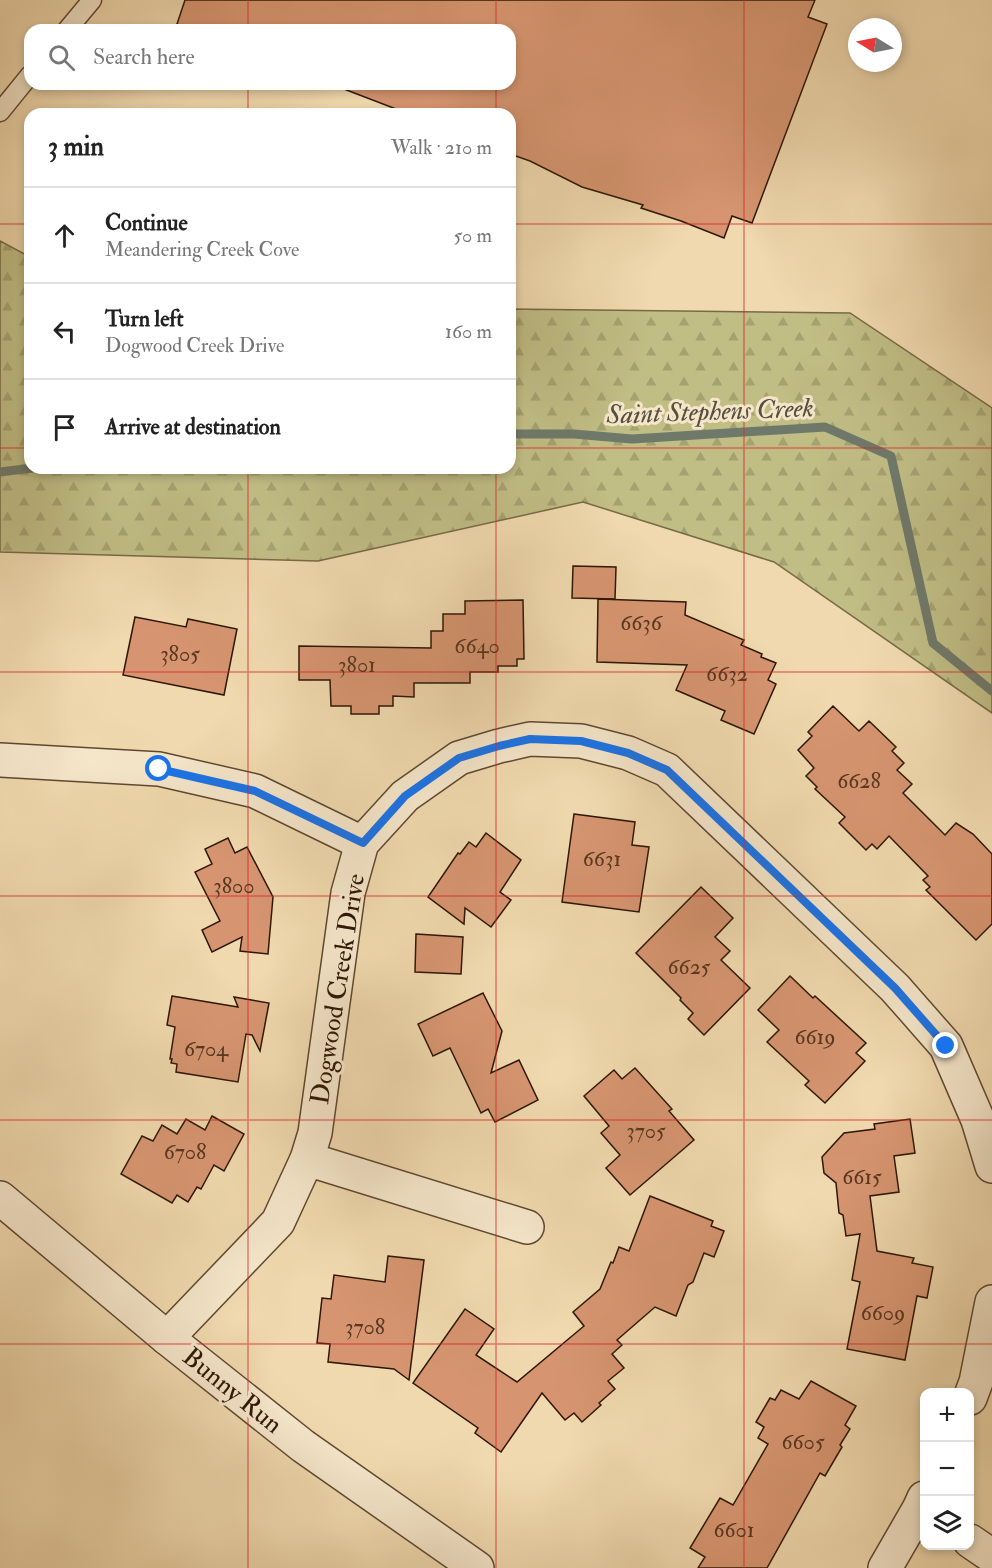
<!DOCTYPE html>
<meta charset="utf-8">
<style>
:root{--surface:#fff;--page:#f6f6f6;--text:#222;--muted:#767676;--line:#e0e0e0}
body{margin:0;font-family:"IM FELL Double Pica",serif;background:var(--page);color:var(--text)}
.controls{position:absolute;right:18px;bottom:18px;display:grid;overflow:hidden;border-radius:12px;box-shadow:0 3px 9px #0003}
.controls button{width:54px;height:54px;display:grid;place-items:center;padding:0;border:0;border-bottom:2px solid var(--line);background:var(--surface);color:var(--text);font:30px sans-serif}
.compass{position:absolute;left:848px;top:18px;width:54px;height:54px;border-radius:50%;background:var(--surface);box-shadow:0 3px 9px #0003;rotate:280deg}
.stop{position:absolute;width:18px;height:18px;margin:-14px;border:4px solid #1a73e8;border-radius:50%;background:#fff}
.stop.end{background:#1a73e8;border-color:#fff;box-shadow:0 2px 6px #0008}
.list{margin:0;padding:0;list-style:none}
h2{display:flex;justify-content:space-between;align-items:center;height:78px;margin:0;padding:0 24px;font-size:26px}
h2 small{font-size:20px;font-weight:400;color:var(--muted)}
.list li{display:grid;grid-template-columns:39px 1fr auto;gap:18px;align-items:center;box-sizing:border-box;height:96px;padding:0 24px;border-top:2px solid var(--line)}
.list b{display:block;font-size:22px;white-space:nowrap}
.list p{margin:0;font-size:20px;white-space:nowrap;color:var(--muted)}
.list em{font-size:20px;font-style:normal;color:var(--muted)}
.icon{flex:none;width:33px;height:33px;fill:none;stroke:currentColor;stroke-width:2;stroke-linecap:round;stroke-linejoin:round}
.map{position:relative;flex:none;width:992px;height:1568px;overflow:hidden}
.search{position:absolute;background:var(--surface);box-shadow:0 3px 9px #0003;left:24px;top:24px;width:492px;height:66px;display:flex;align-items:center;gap:15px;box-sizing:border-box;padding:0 21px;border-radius:18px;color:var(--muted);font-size:22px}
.panel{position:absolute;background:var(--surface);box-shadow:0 3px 9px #0003;left:24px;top:108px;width:492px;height:366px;border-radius:18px}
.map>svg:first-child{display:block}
.forest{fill:url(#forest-firs);stroke:#776a46;stroke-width:1.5}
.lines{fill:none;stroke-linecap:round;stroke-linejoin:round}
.stream{stroke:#6f796a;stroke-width:9}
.building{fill:#d69570;stroke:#2e1706;stroke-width:1.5}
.service-casing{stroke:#5e4830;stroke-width:21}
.minor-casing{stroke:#5e4830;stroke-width:36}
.service{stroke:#f5e6ca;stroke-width:18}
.minor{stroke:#f5e6ca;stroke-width:33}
.route{stroke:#1a73e8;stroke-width:8}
.grid{fill:none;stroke:#d62828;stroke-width:1.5;stroke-opacity:0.55}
.labels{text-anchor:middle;stroke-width:6;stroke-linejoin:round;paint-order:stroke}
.number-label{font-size:22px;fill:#583620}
.street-label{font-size:26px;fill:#2e1706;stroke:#f5e6ca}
.water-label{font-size:27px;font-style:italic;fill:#545040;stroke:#f5e6ca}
</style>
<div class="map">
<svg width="992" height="1568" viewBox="0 0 992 1568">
<defs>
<pattern id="forest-firs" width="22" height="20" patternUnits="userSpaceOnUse" patternTransform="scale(1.5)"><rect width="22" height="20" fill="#c0bd85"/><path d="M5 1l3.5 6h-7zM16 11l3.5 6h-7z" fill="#a5a271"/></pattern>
</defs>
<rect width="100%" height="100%" fill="#f0d9ae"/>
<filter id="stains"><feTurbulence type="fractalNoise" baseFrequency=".00333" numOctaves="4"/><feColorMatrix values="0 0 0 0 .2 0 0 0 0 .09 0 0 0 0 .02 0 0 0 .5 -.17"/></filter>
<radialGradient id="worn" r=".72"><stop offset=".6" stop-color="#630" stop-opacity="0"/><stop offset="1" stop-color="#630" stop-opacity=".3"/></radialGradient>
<path class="forest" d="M 0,241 L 30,257 L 30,468 L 510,468 L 510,309 L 850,313 L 992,408 L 992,713 L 774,562 L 583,502 L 318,561 L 0,552 Z"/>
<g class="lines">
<g class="stream">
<path d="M 510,434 L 574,434 L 632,439 L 825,427 L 891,456 L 933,643 L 992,691"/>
<path d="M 0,472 L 32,468"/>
</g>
</g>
<g class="building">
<path d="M 185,0 L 815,0 L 808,17 L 827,24 L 752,223 L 732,216 L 724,238 L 681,221 L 641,208 L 643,205 L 582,187 L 530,161 L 510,154 L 510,114 L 409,114 L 336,86 L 336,84 L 510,84 L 510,30 L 194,30 L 177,24 Z"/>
<path d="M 573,566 L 616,567 L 615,599 L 572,598 Z"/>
<path d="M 598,599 L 686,602 L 685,615 L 744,640 L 741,645 L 762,654 L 761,657 L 776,663 L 768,680 L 776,684 L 754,734 L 721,720 L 725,711 L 676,690 L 687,665 L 597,662 Z"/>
<path d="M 523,600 L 524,659 L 517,659 L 517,666 L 498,666 L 498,672 L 470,672 L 470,683 L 414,683 L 414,697 L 393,696 L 393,706 L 379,706 L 379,714 L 351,714 L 351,706 L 331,706 L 330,680 L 299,680 L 299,646 L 431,648 L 431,631 L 443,631 L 443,614 L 465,614 L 465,601 Z"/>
<path d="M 135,617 L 186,627 L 188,619 L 237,629 L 224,695 L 123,675 Z"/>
<path d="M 833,706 L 859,731 L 869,721 L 896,747 L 892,751 L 904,763 L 897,770 L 912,784 L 903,793 L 945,835 L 956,823 L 973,834 L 992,854 L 992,924 L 976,940 L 926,890 L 930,887 L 923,880 L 928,876 L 889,836 L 877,849 L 872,844 L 866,850 L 839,823 L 845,817 L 815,789 L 817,787 L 806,776 L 814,768 L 798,750 L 812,736 L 808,732 Z"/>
<path d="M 574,814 L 635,822 L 632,845 L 649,847 L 639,912 L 562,902 Z"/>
<path d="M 486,833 L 521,860 L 500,892 L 511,900 L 491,927 L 465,908 L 464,924 L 428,897 L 458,853 L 460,854 L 469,842 L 476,847 Z"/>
<path d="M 228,838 L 235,853 L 247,847 L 273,897 L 268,954 L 240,951 L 242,937 L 212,952 L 202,930 L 220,921 L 195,872 L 212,864 L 205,849 Z"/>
<path d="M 701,887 L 733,918 L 715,937 L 730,951 L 721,960 L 750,988 L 704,1035 L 688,1019 L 693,1013 L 680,1000 L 681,998 L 636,953 Z"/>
<path d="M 416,934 L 463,937 L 461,974 L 415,972 Z"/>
<path d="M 790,976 L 813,998 L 815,996 L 866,1043 L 856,1053 L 865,1061 L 825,1103 L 805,1085 L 809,1081 L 767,1042 L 779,1030 L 758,1010 Z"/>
<path d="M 483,993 L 502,1031 L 491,1073 L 519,1060 L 538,1100 L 495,1122 L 488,1109 L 481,1113 L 450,1048 L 433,1056 L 418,1024 Z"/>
<path d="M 172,996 L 238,1007 L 234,997 L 269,1003 L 260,1051 L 252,1035 L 246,1034 L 238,1082 L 176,1072 L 177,1064 L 171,1063 L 172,1059 L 170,1059 L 175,1027 L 167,1025 Z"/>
<path d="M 635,1068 L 672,1109 L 669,1111 L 694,1140 L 630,1195 L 606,1168 L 620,1155 L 601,1133 L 609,1126 L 584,1096 L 614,1070 L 622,1079 Z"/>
<path d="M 212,1116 L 244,1134 L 224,1171 L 214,1165 L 201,1189 L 197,1187 L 188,1202 L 177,1195 L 172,1203 L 121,1174 L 142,1136 L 153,1141 L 162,1125 L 177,1134 L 186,1119 L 205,1130 Z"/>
<path d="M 910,1119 L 915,1153 L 894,1156 L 899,1192 L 870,1196 L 877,1251 L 914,1258 L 912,1263 L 933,1267 L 927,1298 L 917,1296 L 905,1360 L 847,1349 L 860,1282 L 852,1280 L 860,1234 L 846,1236 L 843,1215 L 839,1213 L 836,1183 L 824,1173 L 822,1157 L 844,1133 L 875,1129 L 874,1124 Z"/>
<path d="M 650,1196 L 713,1221 L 711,1226 L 724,1231 L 714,1257 L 704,1253 L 693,1282 L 688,1285 L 676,1316 L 655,1307 L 617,1340 L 622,1345 L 612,1354 L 624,1368 L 608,1381 L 615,1389 L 599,1403 L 601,1405 L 582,1422 L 574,1413 L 565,1420 L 542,1393 L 501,1452 L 475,1433 L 478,1428 L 413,1383 L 465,1309 L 494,1329 L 476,1355 L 517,1382 L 584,1326 L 573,1312 L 600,1289 L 611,1262 L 613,1263 L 619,1247 L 629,1251 Z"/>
<path d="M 388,1256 L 424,1260 L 409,1380 L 394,1369 L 328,1362 L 330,1344 L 317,1343 L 322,1298 L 331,1299 L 334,1275 L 385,1282 Z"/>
<path d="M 811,1381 L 856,1406 L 845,1425 L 850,1429 L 840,1445 L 842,1447 L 825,1476 L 820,1473 L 767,1568 L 698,1568 L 705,1557 L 690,1548 L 720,1498 L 733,1505 L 768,1444 L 758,1438 L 764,1427 L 756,1422 L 770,1398 L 775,1400 L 781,1390 L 799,1399 Z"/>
</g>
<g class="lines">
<defs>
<g id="service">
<path d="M 67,30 L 92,0"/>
<path d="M 0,112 L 30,75"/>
</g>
<g id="minor">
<path d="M 0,760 L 159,769 L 255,791 L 362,843"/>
<path d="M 307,1159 L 527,1227"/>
<path d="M 0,1198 L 167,1338 L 303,1446 L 477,1568"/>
<path d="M 167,1338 L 278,1222 L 307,1159 L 315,1133 L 348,893 L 362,843 L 405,796 L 459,758 L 499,746 L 530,739 L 581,741 L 628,753 L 667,770 L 895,988 L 946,1046 L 978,1120 L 992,1166"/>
<path d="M 970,1398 L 976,1382 L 992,1302"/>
<path d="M 970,1541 L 992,1556"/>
<path d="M 885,1568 L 919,1509 L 924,1498"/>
</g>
</defs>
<use href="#service" class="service-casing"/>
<use href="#minor" class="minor-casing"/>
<use href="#service" class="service"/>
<use href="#minor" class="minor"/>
</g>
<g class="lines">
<path class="route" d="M 159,769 L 255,791 L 363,843 L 405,796 L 459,758 L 499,746 L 530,739 L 581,741 L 628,753 L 667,770 L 895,988 L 946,1046"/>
</g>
<path class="grid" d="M 248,0 L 248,30M 496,0 L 496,30M 744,0 L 744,1568M 248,84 L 248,114M 496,84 L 496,114M 0,224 L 30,224M 510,224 L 992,224M 0,448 L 30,448M 510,448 L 992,448M 248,468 L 248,1568M 496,468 L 496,1568M 0,672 L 992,672M 0,896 L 992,896M 0,1120 L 992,1120M 0,1344 L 992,1344"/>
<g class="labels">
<g class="number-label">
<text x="641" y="630">6636</text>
<text x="477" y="653">6640</text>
<text x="180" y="661">3805</text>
<text x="357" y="672">3801</text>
<text x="727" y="681">6632</text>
<text x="859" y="788">6628</text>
<text x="602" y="866">6631</text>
<text x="234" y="893">3800</text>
<text x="689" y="974">6625</text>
<text x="815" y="1044">6619</text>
<text x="206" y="1056">6704</text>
<text x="646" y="1138">3705</text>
<text x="185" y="1159">6708</text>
<text x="862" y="1184">6615</text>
<text x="883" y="1320">6609</text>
<text x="365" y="1334">3708</text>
<text x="803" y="1449">6605</text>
<text x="734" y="1537">6601</text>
</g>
<g class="street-label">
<text transform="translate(337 989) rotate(-81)" y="9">Dogwood Creek Drive</text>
<text transform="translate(233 1390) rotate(39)" y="9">Bunny Run</text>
</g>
<g class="water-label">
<text transform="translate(710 411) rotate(-2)" y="9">Saint Stephens Creek</text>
</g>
</g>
<rect width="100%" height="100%" filter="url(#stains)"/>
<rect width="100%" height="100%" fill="url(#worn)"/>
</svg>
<div class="controls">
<button>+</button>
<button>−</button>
<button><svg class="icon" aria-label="layers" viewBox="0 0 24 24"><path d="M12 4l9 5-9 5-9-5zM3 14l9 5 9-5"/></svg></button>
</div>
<svg class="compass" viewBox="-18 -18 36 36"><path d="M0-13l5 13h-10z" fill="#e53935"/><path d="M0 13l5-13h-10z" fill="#767676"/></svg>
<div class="stop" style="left:159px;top:769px"></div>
<div class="stop end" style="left:946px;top:1046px"></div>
<div class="search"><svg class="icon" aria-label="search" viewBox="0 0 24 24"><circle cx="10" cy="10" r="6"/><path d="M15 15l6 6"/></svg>Search here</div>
<section class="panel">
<h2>3 min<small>Walk · 210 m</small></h2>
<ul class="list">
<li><svg class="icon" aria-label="ahead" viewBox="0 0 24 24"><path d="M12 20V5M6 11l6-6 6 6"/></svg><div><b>Continue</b><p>Meandering Creek Cove</p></div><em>50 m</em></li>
<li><svg class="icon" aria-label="left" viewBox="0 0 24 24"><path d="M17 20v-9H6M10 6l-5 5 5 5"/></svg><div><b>Turn left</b><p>Dogwood Creek Drive</p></div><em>160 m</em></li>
<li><svg class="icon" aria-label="arrive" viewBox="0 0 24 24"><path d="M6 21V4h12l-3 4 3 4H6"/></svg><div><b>Arrive at destination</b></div></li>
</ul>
</section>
</div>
